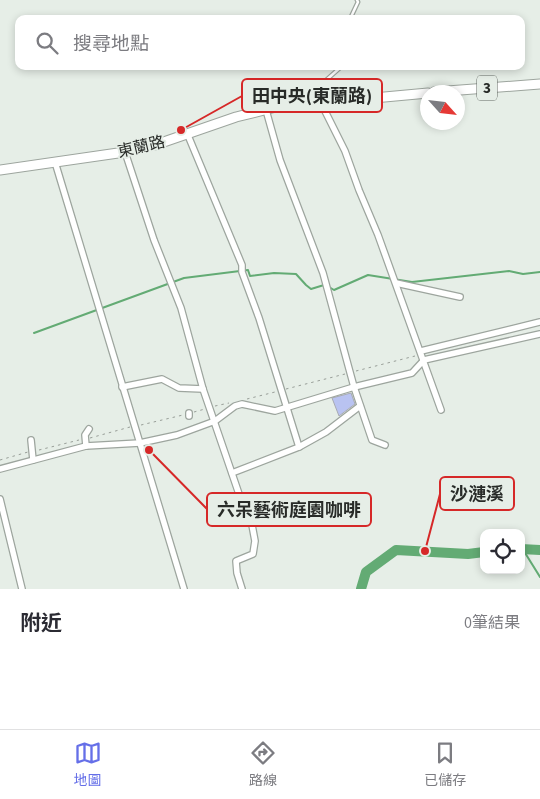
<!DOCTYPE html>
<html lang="zh-TW">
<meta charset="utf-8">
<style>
:root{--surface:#fff;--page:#f7f7f7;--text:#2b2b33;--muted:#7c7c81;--line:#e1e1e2;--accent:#656fe8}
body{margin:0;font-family:"Source Sans 3","Noto Sans TC",sans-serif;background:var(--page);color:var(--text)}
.controls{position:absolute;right:15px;bottom:15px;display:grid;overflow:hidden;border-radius:10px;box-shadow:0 2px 8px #0003}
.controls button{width:45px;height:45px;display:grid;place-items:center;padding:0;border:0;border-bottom:1px solid var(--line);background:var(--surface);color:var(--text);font:25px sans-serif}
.compass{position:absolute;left:420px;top:85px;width:45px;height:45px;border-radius:50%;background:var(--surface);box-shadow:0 2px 8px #0003;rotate:117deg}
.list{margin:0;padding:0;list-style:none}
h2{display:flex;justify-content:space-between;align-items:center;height:65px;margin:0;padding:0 20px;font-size:21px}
h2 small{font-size:16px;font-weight:400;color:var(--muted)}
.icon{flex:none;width:28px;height:28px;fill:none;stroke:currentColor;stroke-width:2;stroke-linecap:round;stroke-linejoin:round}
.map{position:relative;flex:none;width:540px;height:589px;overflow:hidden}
.search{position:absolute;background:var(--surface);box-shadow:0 2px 8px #0003;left:15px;right:15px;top:15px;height:55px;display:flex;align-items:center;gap:12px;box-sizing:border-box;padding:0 18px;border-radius:10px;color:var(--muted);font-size:19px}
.sheet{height:140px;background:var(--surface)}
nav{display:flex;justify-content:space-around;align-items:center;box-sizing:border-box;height:70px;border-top:1px solid var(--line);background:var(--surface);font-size:14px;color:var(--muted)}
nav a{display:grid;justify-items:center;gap:2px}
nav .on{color:var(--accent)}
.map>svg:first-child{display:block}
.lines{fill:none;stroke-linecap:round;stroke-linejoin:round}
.stream{stroke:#63ab74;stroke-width:2}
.river{stroke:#63ab74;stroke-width:10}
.building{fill:#b9c3f1;stroke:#a8aab3}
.lane-casing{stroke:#9da59e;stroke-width:5}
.street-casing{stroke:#9da59e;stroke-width:8}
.primary-casing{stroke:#9da59e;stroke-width:11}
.path{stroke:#989e98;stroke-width:1;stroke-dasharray:2.5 4;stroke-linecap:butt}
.lane{stroke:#fff;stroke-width:2.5}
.street{stroke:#fff;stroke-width:5.5}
.primary{stroke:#fff;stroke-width:9}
.labels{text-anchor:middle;stroke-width:4;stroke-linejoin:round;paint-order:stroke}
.shield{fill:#e6eee7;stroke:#616661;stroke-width:1}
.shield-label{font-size:15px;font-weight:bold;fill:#282b28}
.street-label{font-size:16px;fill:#282b28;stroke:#e6eee7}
.leader{fill:none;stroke:#d62828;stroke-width:2}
.callout-dot{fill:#d62828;stroke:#e6eee7;stroke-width:2}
.callout{fill:#e6eee7;stroke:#d62828;stroke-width:2}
.callout-label{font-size:18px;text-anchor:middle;font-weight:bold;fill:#282b28}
</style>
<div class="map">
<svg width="540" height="589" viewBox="0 0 540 589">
<rect width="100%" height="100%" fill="#e6eee7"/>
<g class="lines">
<g class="stream">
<path d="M 329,287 L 334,290 L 368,275 L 412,282 L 509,271 L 523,274 L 540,272"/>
<path d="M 34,333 L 184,278 L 248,270 L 250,276 L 274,273 L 296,274 L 306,285 L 311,289 L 324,285"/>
<path d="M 522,548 L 540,577"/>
</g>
<g class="river">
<path d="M 521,549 L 540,550"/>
<path d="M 361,589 L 366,572 L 396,550 L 468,554 L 484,552"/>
</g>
</g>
<path class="building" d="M 351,393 L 355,404 L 339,416 L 332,398 Z"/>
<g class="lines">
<defs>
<g id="lane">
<path d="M 350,19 L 358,2 L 357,0"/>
<path d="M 322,101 L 324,82 L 342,66"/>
</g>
<g id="street">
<path d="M 321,103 L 345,151 L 359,190 L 378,235 L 441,410"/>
<path d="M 266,110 L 280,160 L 323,273 L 354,387 L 372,440 L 385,445"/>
<path d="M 187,133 L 242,265 L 242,272 L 259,318 L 299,447"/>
<path d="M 125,152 L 154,240 L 181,308 L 203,389 L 239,494 L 252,525 L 255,541 L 253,554 L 236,561 L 237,573 L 242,589"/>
<path d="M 55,162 L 184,589"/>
<path d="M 396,283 L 460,297"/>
<path d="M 421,351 L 540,322"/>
<path d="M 122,387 L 162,379 L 179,388 L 203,389"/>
<path d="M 189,413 L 189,416"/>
<path d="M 31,440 L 33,460"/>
<path d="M 86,446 L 85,435 L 89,429"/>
<path d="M 0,469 L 86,446 L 140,443 L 177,435 L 215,421 L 235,406 L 242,404 L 275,411 L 354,387 L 412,373 L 424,360 L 540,334"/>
<path d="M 232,473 L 299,447 L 326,432 L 360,406"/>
<path d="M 0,499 L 22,589"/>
</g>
<g id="primary">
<path d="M 434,92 L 540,84"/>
<path d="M 0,170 L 125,152 L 155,145 L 236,117 L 276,107 L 428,93"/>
</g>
</defs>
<use href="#lane" class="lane-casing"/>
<use href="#street" class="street-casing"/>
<use href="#primary" class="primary-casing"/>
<g class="path">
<path d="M 356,371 L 415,356"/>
<path d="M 286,389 L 345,374"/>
<path d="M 247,399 L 275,392"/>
<path d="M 215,406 L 229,403"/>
<path d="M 194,412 L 205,409"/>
<path d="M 141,425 L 183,415"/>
<path d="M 90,438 L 130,427"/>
<path d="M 39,450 L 79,440"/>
<path d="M 0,460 L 28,452"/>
</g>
<use href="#lane" class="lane"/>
<use href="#street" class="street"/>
<use href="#primary" class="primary"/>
</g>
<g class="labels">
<rect class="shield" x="477" y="75.5" width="20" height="25" rx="4"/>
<g class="shield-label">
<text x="487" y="93">3</text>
</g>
<g class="street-label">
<text transform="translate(141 146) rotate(-13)" y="6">東蘭路</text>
</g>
</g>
<path class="leader" d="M181 130L242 96M425 551L440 494M149 450L207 509"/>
<g class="callout-dot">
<circle cx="181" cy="130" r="5"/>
<circle cx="425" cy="551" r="5"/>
<circle cx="149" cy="450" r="5"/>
</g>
<g class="callout">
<rect x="242" y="79" width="140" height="33" rx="5"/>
<rect x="440" y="477" width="74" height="33" rx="5"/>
<rect x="207" y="493" width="164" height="33" rx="5"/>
</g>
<g class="callout-label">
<text x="312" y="102">田中央(東蘭路)</text>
<text x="477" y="500">沙漣溪</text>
<text x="289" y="516">六呆藝術庭園咖啡</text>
</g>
</svg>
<div class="controls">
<button><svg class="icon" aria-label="locate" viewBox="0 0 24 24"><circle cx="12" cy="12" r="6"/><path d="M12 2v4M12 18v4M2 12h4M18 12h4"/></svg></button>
</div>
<svg class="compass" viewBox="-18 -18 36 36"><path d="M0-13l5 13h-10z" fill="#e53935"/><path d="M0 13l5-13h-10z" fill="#7c7c81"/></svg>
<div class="search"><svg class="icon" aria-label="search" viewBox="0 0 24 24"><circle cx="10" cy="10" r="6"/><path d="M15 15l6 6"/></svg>搜尋地點</div>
</div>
<section class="sheet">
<h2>附近<small>0筆結果</small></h2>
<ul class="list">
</ul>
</section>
<nav>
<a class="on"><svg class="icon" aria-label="map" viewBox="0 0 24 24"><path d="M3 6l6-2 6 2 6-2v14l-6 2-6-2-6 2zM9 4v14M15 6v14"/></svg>地圖</a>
<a><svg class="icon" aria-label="directions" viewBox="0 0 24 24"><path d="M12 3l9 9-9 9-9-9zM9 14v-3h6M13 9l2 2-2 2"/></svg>路線</a>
<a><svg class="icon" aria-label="saved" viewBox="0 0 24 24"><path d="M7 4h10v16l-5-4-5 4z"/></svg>已儲存</a>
</nav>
